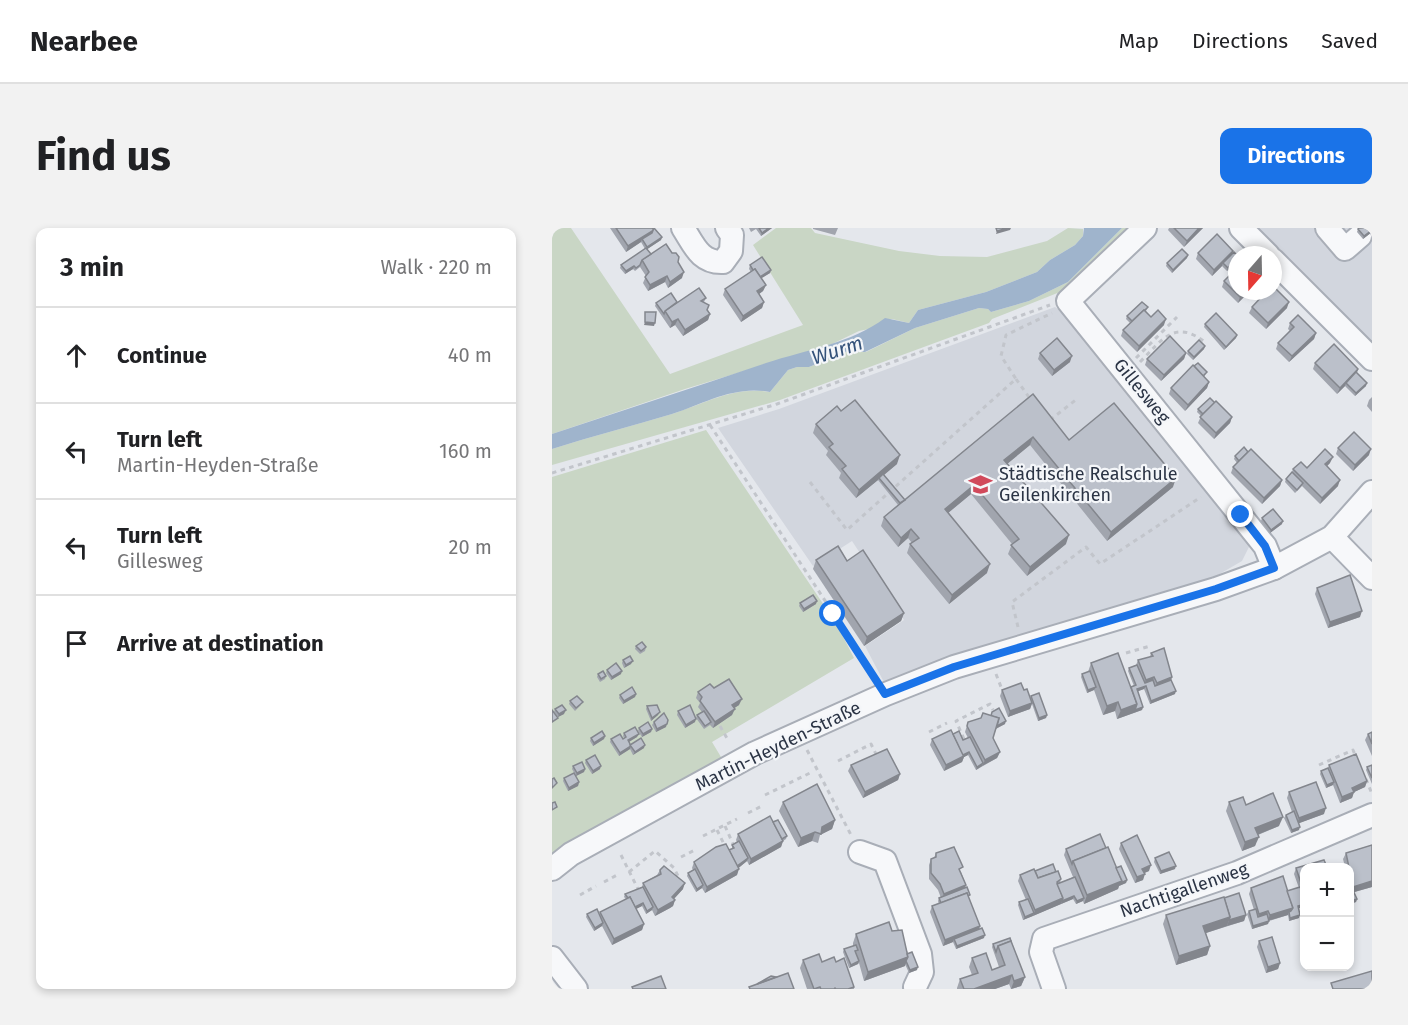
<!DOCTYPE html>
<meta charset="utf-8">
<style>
:root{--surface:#fff;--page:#f2f2f2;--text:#202124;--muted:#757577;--line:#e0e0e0;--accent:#1a73e8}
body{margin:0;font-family:"Fira Sans",sans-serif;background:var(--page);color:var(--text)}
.controls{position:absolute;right:18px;bottom:18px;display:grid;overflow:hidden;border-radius:12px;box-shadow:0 3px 9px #0003}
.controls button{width:54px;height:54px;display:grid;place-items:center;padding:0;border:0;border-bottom:2px solid var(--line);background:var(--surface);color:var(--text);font:30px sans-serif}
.compass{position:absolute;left:676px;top:18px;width:54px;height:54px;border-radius:50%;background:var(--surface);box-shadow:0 3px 9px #0003;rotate:200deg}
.stop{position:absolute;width:18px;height:18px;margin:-14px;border:4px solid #1a73e8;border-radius:50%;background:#fff}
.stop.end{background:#1a73e8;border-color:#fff;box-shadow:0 2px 6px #0008}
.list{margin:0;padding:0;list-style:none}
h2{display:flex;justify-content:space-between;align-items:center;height:78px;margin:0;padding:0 24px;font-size:26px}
h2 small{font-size:20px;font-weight:400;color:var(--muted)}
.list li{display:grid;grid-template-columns:39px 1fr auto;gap:18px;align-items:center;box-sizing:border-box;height:96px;padding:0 24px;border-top:2px solid var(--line)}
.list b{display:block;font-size:22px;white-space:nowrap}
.list p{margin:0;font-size:20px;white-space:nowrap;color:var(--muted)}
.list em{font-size:20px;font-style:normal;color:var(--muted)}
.icon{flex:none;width:33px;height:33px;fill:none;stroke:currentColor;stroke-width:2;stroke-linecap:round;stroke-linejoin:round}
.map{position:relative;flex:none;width:820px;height:761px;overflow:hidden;border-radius:12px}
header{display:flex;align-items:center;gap:36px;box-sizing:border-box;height:84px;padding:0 30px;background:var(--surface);border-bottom:2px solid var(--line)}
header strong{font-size:28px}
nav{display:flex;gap:33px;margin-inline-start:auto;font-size:21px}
.intro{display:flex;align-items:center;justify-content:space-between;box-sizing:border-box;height:144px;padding:0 36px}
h1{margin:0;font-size:42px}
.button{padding:15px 27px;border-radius:12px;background:var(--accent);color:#fff;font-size:21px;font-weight:700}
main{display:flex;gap:36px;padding:0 36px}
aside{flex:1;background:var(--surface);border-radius:12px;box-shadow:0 3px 9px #0003}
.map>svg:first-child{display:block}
.built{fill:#d2d6de}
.green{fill:#c9d6c5}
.water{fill:#9fb4cc}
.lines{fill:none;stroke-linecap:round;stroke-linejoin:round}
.minor-casing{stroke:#a9aeb7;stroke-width:26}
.path{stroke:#c2c5cb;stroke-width:3;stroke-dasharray:4.5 4.5;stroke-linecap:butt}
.minor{stroke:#f7f8fa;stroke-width:22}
.wall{fill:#a1a5ae}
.shaded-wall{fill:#83868d}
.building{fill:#bbc0ca;stroke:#83868d;stroke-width:1.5}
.route{stroke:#1a73e8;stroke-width:8}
.labels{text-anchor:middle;stroke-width:4.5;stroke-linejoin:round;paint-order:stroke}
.street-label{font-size:18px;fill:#2b3445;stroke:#f4f6f9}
.poi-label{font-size:18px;fill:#2b3445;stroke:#f4f6f9;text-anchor:start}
.water-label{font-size:20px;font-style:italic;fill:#34527a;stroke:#f4f6f9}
</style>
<header>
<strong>Nearbee</strong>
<nav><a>Map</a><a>Directions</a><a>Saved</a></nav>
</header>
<div class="intro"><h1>Find us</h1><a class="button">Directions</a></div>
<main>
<aside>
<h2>3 min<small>Walk · 220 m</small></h2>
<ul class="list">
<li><svg class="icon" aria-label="ahead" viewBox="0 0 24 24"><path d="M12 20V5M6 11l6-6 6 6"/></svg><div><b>Continue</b></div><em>40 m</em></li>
<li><svg class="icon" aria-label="left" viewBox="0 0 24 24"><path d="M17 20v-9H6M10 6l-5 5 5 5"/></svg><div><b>Turn left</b><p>Martin-Heyden-Straße</p></div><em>160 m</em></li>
<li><svg class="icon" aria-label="left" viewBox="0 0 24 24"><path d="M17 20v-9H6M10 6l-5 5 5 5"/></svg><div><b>Turn left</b><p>Gillesweg</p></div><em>20 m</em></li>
<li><svg class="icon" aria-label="arrive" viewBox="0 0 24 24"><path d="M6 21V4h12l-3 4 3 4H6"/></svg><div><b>Arrive at destination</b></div></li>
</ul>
</aside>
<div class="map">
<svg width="820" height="761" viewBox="0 0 820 761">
<rect width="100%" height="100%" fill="#e4e7ec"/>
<g class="built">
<path d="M 702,0 L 820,0 L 820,121 Z"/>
<path d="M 503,79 L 527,97 L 699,315 L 690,333 L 659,351 L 334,458 L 313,418 L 352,392 L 300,313 L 261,338 L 166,200 L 227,181 Z"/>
</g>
<g class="green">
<path d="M 0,0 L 19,0 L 118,146 L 251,97 L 201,17 L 224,0 L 259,0 L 263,5 L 347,23 L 388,28 L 435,29 L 495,13 L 516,0 L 531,1 L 531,8 L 523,17 L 498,32 L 485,44 L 434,64 L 366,82 L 357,95 L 340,91 L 327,95 L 322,100 L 307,103 L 278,117 L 133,161 L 0,206 Z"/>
<path d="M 570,0 L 580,0 L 518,60 L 440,91 L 437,95 L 228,172 L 0,237 L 0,221 C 40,208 80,198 120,186 C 154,175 182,158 218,164 L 236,142 L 245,139 L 257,139 L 296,123 L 314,124 L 363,100 L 427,80 L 436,81 L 439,84 L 477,73 L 516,54 Z"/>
<path d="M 154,202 L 284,395 L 302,430 L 160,514 L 172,534 L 62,594 L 20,611 L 0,628 L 0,249 Z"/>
</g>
<path class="water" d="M 532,0 L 570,0 L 516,54 L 477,73 L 439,84 L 436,81 L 427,80 L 363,100 L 313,124 L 296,123 L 257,139 L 245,139 L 236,142 L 218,164 C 183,157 153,175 120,186 C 80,198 40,208 0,221 L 0,206 C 71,182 143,159 214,135 C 254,122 300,115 333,90 L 357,95 L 366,82 L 434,64 L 485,44 L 498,32 L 523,17 L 531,8 Z"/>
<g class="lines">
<defs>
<g id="minor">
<path d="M 131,0 C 142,17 148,35 171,34 L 179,23 L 180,7 L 175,0"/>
<path d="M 593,0 L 516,73 L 713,318 L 722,340"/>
<path d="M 689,0 L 716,27"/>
<path d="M 775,0 L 793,21 L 808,8"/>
<path d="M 721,32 L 820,131"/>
<path d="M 780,309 L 820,350"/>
<path d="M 308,624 L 333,633 L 368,726 L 370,744 L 363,759"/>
<path d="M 0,641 L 19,626 L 203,525 L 334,466 L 402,439 L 664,361 L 722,340 L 780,309 L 820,264"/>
<path d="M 0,730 L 24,761"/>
<path d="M 502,761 L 489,724 L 492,711 L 685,645 L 820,587"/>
</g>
</defs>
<use href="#minor" class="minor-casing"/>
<g class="path">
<path d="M 584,130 L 625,89"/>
<path d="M 588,134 C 610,112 623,90 654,115"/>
<path d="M 464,151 L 479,172"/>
<path d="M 498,192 L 525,171"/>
<path d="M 158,197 L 323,449"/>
<path d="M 0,245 L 225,176 L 498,77"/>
<path d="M 258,254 L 295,302 L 464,151 L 449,128 L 454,107 L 500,85"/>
<path d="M 466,399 L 460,374 L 534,319 L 548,336 L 649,269"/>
<path d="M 574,425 L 598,418"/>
<path d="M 444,446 L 451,464"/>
<path d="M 168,498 L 176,512"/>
<path d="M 377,504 L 395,495"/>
<path d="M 412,511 L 404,493 L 438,476 L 441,482"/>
<path d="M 255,522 L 299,607"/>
<path d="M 286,533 L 319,516 L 325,528"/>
<path d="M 767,537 L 801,522 L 804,529"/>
<path d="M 814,551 L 820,566"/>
<path d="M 213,567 L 258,545"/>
<path d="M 196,585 L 210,578"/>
<path d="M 173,598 L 181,616"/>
<path d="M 165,602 L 173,618"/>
<path d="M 151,608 L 185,591"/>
<path d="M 69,627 L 86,661"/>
<path d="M 129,629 L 143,622"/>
<path d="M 77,644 L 103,623 L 122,640 L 128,652"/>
<path d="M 52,654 L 67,646"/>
<path d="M 28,667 L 44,658"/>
</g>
<use href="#minor" class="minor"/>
</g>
<g class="wall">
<path d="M 58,0 L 102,0 L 110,9 L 109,12 L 95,21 L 99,26 L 126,34 L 130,50 L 116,60 L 113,54 L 96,63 L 91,55 L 94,48 L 88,39 L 83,43 L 81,41 L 73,46 L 68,40 L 69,37 L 93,21 L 89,14 L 74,24 Z"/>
<path d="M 197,0 L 220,0 L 209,8 L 204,1 L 199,4 Z"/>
<path d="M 261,0 L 286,0 L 283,7 L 261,1 Z"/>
<path d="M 617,0 L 651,0 L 632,19 L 616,2 Z"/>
<path d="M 820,0 L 820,4 L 811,11 L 805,4 L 806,1 Z"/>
<path d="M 681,23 L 680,26 L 685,27 L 685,33 L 675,43 L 670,38 L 660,48 L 644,31 L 646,25 Z"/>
<path d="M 636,27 L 635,30 L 620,45 L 614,38 L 615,35 Z"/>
<path d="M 198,37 L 219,42 L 218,45 L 209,50 L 214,57 L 211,63 L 207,66 L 212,74 L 210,80 L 189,94 L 171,67 L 173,61 L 199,44 L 197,41 Z"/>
<path d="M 672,53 L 698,63 L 686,75 L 670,59 Z"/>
<path d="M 154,70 L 152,74 L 158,86 L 156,92 L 131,108 L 123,97 L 118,100 L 103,78 L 104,75 L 125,74 Z"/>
<path d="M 596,79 L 594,83 L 599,89 L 612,97 L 585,124 L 569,108 L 571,102 L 578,95 L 574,91 L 575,88 Z"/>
<path d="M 700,79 L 735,80 L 714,101 L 697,85 Z"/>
<path d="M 738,95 L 764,105 L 762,111 L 737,134 L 724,121 L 726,115 L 738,103 L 736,101 Z"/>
<path d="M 653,96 L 685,107 L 684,110 L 672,122 L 652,99 Z"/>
<path d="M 653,118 L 652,121 L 641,132 L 635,126 L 636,123 Z"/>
<path d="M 488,125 L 518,134 L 500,148 L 486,131 Z"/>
<path d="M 634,125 L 632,131 L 609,153 L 593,137 L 595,131 Z"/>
<path d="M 763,135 L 806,141 L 805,145 L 814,158 L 803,168 L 793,158 L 785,166 L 761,141 Z"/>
<path d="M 655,144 L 652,149 L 657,154 L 655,160 L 633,183 L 617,166 L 619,160 Z"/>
<path d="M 481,166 L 517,212 L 621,259 L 555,313 L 478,217 L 455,236 L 514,316 L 475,348 L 456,326 L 460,316 L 419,266 L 396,285 L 435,345 L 397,376 L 355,325 L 358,316 L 360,315 L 356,310 L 346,319 L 329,298 L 332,289 L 346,277 L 326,252 L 304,270 L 287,250 L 289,245 L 274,227 L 276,223 L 261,205 L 264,196 L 289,183 L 345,236 L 332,247 L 353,272 Z"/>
<path d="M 820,169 L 820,184 L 815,178 L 817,172 Z"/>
<path d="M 663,175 L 680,189 L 678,195 L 662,211 L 646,195 L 649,188 L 645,184 L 646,181 Z"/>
<path d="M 786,220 L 817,227 L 801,243 L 784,226 Z"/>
<path d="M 683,228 L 730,252 L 728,258 L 710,276 L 679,245 L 681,239 L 685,235 L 682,231 Z"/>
<path d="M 778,235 L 775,238 L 786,258 L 768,276 L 750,258 L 743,265 L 733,254 L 734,251 L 740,244 L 741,241 Z"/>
<path d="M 710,290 L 730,296 L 718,305 L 709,293 Z"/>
<path d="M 264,332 L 295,333 L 352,385 L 349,393 L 312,418 L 261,341 Z"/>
<path d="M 765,360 L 808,389 L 776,400 L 763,366 Z"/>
<path d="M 248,375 L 264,376 L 251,384 L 247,378 Z"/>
<path d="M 84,418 L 94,419 L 93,423 L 88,426 L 83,421 Z"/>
<path d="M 599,425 L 620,449 L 619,452 L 623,466 L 598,476 L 592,461 L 586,463 L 591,479 L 590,482 L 565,491 L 563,483 L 551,487 L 542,462 L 535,465 L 529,449 L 530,446 L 536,444 L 539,435 L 579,459 L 582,458 L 576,443 L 577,440 L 584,437 L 586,432 L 598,429 Z"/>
<path d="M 71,432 L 79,436 L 72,440 L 70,435 Z"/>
<path d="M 55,442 L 69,446 L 59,452 L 54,445 Z"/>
<path d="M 46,446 L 54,448 L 53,451 L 48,454 L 45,449 Z"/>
<path d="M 162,460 L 187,477 L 182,480 L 180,487 L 161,500 L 158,497 L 152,501 L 144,490 L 145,487 L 150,484 L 146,479 L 148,475 L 144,470 L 146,464 Z"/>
<path d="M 450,462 L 472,462 L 478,470 L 479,468 L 495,487 L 494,490 L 486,493 L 480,476 L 478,481 L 456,489 L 448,468 Z"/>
<path d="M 84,466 L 83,469 L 71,476 L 67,470 L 68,467 Z"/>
<path d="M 18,473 L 29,477 L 23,483 L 17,476 Z"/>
<path d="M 95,478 L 106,487 L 99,493 L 94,481 Z"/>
<path d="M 3,481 L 12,486 L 6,489 L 2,484 Z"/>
<path d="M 126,483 L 143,494 L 133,500 L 125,487 Z"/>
<path d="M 102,494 L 114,499 L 104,504 L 100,497 Z"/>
<path d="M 416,494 L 453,496 L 444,501 L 441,510 L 448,524 L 445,530 L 424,542 L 416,527 L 412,529 L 410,534 L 392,543 L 378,517 L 380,511 L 401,506 L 411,512 L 416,510 L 413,504 Z"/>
<path d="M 87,500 L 100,501 L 99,504 L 90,509 L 86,503 Z"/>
<path d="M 820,504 L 820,528 L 813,512 L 816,506 Z"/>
<path d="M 72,505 L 85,509 L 77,514 L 78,517 L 92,520 L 81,527 L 78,521 L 67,528 L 58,514 L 59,511 L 72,510 L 71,508 Z"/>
<path d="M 53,508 L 52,511 L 41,518 L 38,513 L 39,510 Z"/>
<path d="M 34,532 L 48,541 L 40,546 L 33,535 Z"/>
<path d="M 299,537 L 348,546 L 346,552 L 311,570 L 296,543 Z"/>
<path d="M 777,537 L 815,553 L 813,559 L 802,564 L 800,570 L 788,575 L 781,557 L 774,560 L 768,546 L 769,543 L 776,540 Z"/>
<path d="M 820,537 L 820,556 L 814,542 L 815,539 Z"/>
<path d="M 21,538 L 33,541 L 32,544 L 24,548 L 20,541 Z"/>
<path d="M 12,550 L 27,554 L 26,558 L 16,563 L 11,553 Z"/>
<path d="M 737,564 L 772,586 L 747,595 L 747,602 L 739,605 L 732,590 L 734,587 L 740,584 L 735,570 Z"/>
<path d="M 231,574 L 283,592 L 280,601 L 268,607 L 266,615 L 260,613 L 246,619 L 227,583 Z"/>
<path d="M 677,574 L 694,577 L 727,598 L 706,607 L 703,618 L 690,623 L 674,583 Z"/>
<path d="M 221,594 L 235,608 L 234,611 L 231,613 L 229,619 L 197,637 L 195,633 L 186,640 L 185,647 L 153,665 L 150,660 L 144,664 L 135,648 L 136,645 L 141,642 L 140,640 L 142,634 L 180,621 L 180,617 L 185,614 L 184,612 L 186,606 Z"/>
<path d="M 569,615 L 597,643 L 592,645 L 591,652 L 583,655 L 567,621 Z"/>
<path d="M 820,617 L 820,659 L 802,664 L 805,671 L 804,674 L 798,676 L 798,639 L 793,639 L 791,631 L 794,625 Z"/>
<path d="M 554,620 L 564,640 L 575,652 L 574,655 L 567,658 L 566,661 L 532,676 L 531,673 L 524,676 L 521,671 L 471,692 L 466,677 L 467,674 L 474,672 L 466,653 L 468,647 L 483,643 L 504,644 L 509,651 L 508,655 L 521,649 L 512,627 L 514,621 Z"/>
<path d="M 384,625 L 409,644 L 414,657 L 413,660 L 428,698 L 427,701 L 432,710 L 404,721 L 401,714 L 391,718 L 378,684 L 380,678 L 387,676 L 386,673 L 387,670 L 389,670 L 386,662 L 377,651 L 377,637 L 379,631 L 382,630 Z"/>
<path d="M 603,630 L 623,641 L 608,646 L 602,634 Z"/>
<path d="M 772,632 L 752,669 L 753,678 L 746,680 L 747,690 L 737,693 L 736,687 L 717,693 L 716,696 L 700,701 L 695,686 L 697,683 L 702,682 L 697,666 L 699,660 L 735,663 L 747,660 L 742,646 L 744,640 Z"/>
<path d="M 108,642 L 131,661 L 122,671 L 123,672 L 121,678 L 118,680 L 103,688 L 100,682 L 94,686 L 90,678 L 84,681 L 92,696 L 90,702 L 60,717 L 50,698 L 42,703 L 34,689 L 35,686 L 47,687 L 48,684 L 74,671 L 72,669 L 73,666 L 90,659 L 91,655 L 105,647 Z"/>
<path d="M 672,670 L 694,687 L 692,693 L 654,705 L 658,718 L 655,727 L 624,737 L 611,696 L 614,687 Z"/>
<path d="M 340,703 L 365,742 L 357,745 L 353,736 L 353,738 L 312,753 L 307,735 L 306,736 L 297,740 L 291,724 L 292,721 L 301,718 L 301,715 L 304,706 Z"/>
<path d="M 458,710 L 473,749 L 469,758 L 459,761 L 457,756 L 443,761 L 405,761 L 405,760 L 408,751 L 420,747 L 417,739 L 420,730 L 440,742 L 447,739 L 440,719 L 441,716 Z"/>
<path d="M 707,713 L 728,735 L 726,741 L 714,745 L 705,719 Z"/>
<path d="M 251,732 L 270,734 L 284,734 L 302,759 L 302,761 L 255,761 L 248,740 Z"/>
</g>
<g class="shaded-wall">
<path d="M 100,0 L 102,0 L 99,8 L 90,11 L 89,14 L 74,24 L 76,18 Z"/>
<path d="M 217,0 L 220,0 L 209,8 L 210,5 Z"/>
<path d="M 456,0 L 459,0 L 458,2 L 444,6 L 445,3 Z"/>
<path d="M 647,0 L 651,0 L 632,19 L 635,13 Z"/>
<path d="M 820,2 L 820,4 L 811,11 L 812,8 Z"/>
<path d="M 110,9 L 109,12 L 94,22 L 95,19 Z"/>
<path d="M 681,23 L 679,29 L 671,35 L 670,38 L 660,48 L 662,42 Z"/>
<path d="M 636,27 L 635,30 L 620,45 L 621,42 Z"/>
<path d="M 685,31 L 685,33 L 675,43 L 676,40 Z"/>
<path d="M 82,38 L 81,41 L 73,46 L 74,43 Z"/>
<path d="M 219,42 L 218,45 L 205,53 L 206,50 Z"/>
<path d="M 132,44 L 130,50 L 116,60 L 118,54 Z"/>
<path d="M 115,48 L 113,54 L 96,63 L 98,57 Z"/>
<path d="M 214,57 L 211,63 L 203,69 L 205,63 Z"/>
<path d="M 694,63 L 698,63 L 686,75 L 688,69 Z"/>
<path d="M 212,74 L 210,80 L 189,94 L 191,88 Z"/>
<path d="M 737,74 L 735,80 L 714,101 L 716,95 Z"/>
<path d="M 158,86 L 156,92 L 131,108 L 133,102 Z"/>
<path d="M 126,91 L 123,97 L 118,100 L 120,94 Z"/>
<path d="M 614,91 L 612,97 L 585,124 L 587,118 Z"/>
<path d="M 93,94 L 103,95 L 102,98 L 92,97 Z"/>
<path d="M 764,105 L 762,111 L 737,134 L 740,128 Z"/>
<path d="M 685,107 L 684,110 L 672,122 L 674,119 Z"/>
<path d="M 653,118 L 652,121 L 641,132 L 642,129 Z"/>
<path d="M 634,125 L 632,131 L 609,153 L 612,147 Z"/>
<path d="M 520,128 L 518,134 L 500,148 L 502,142 Z"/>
<path d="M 806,141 L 804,147 L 794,155 L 793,158 L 785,166 L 788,160 Z"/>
<path d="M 657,154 L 655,160 L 633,183 L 636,177 Z"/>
<path d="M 815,155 L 814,158 L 803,168 L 804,165 Z"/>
<path d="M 680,189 L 678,195 L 662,211 L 664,205 Z"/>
<path d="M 481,209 L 478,217 L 449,241 L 452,232 Z"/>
<path d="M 819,221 L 817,227 L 801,243 L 803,237 Z"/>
<path d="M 348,227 L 345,236 L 327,251 L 327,250 L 326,252 L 304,270 L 307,262 Z"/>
<path d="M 781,229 L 778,235 L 771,242 L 773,236 Z"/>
<path d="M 624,250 L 621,259 L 555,313 L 559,304 Z"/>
<path d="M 730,252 L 728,258 L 710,276 L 712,270 Z"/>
<path d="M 788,252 L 786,258 L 768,276 L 770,270 Z"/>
<path d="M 422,257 L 419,266 L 390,290 L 393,281 Z"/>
<path d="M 731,293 L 730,296 L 718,305 L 719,302 Z"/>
<path d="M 359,301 L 356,310 L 346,319 L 349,310 Z"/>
<path d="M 517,307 L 514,316 L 475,348 L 478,339 Z"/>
<path d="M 438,336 L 435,345 L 397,376 L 400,367 Z"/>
<path d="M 265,373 L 264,376 L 251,384 L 252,381 Z"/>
<path d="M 810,383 L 808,389 L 776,400 L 778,394 Z"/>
<path d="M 352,385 L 349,393 L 312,418 L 315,409 Z"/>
<path d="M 81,433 L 79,436 L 72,440 L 74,437 Z"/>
<path d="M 70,443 L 69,446 L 59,452 L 60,449 Z"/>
<path d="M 602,449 L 600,455 L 591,458 L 594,452 Z"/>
<path d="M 620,449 L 618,455 L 602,461 L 605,455 Z"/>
<path d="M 594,458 L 592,461 L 584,464 L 585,461 Z"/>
<path d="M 544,459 L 542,462 L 535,465 L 536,462 Z"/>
<path d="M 624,463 L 623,466 L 598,476 L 599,473 Z"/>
<path d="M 84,466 L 83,469 L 71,476 L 72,473 Z"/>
<path d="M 190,471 L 187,477 L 178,483 L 180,477 Z"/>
<path d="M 566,474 L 563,483 L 551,487 L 555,478 Z"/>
<path d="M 480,475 L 478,481 L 456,489 L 458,483 Z"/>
<path d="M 585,476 L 591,479 L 590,482 L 565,491 L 569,482 Z"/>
<path d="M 183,481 L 180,487 L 161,500 L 163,494 Z"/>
<path d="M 14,482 L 12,486 L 6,489 L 7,486 Z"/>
<path d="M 108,484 L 106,487 L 99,493 L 100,490 Z"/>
<path d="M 495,487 L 494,490 L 486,493 L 487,490 Z"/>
<path d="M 144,491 L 143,494 L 133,500 L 134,497 Z"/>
<path d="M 454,493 L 453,496 L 443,501 L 444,498 Z"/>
<path d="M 115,496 L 114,499 L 104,504 L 105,501 Z"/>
<path d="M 100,501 L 99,504 L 90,509 L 91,506 Z"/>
<path d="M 87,506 L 85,509 L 75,515 L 76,512 Z"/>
<path d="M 53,508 L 52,511 L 41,518 L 42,515 Z"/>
<path d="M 93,517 L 92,520 L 81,527 L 83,524 Z"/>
<path d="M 79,518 L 78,521 L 67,528 L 68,525 Z"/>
<path d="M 417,524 L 416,527 L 412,529 L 410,534 L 392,543 L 394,537 Z"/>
<path d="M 448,524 L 445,530 L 430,538 L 433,532 Z"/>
<path d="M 431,535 L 430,538 L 424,542 L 425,539 Z"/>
<path d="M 49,538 L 48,541 L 40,546 L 41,543 Z"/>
<path d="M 33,541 L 32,544 L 24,548 L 25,545 Z"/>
<path d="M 348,546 L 346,552 L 311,570 L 313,564 Z"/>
<path d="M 815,553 L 813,559 L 798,566 L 800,560 Z"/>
<path d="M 27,554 L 26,558 L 16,563 L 17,560 Z"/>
<path d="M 782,554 L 781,557 L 774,560 L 775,557 Z"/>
<path d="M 802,564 L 800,570 L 788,575 L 790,569 Z"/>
<path d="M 774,580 L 772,586 L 745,596 L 747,590 Z"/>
<path d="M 731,589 L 727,598 L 700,609 L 703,600 Z"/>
<path d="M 283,592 L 280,601 L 268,607 L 270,599 Z"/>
<path d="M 748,599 L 747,602 L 739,605 L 740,602 Z"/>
<path d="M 263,604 L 260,613 L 246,619 L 249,610 Z"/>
<path d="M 707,609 L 703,618 L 690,623 L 693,614 Z"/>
<path d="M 231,613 L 229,619 L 197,637 L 199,631 Z"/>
<path d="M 196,630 L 195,633 L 183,643 L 184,639 Z"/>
<path d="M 599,637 L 597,643 L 588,647 L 590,641 Z"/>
<path d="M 624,638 L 623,641 L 608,646 L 609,643 Z"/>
<path d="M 187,641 L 185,647 L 153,665 L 155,659 Z"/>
<path d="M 593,646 L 591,652 L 583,655 L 585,649 Z"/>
<path d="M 575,652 L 574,655 L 567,658 L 566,661 L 532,676 L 535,667 L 570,653 Z"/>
<path d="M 820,653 L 820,659 L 799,665 L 801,659 Z"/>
<path d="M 133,655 L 131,661 L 118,675 L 120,669 Z"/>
<path d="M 151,657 L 150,660 L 144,664 L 145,661 Z"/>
<path d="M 414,657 L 411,663 L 390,672 L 392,666 Z"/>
<path d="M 522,668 L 521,671 L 509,676 L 510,673 Z"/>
<path d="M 511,670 L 509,676 L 481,688 L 483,682 Z"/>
<path d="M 532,670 L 531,673 L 524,676 L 525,673 Z"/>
<path d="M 805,671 L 804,674 L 798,676 L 798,673 Z"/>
<path d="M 123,672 L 121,678 L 118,680 L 103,688 L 106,682 Z"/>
<path d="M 91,675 L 90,678 L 80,683 L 81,680 Z"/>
<path d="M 753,676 L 753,678 L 745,681 L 746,678 Z"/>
<path d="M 101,679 L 100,682 L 94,686 L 95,683 Z"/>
<path d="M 741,680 L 738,686 L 737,684 L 736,687 L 715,693 L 718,687 Z"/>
<path d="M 716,683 L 714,689 L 705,692 L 707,686 Z"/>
<path d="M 482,685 L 481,688 L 471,692 L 473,689 Z"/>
<path d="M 694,687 L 692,693 L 675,698 L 677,692 Z"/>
<path d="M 748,687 L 747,690 L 737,693 L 738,690 Z"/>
<path d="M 678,689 L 675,698 L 648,707 L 651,698 Z"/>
<path d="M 717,693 L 716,696 L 700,701 L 701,698 Z"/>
<path d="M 51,695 L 50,698 L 42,703 L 43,700 Z"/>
<path d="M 92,696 L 90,702 L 60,717 L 62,711 Z"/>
<path d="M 428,698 L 426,704 L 402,711 L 401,714 L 391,718 L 393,712 Z"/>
<path d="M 433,707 L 432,710 L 404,721 L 405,718 Z"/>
<path d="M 658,718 L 655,727 L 624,737 L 627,728 Z"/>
<path d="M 356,729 L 353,738 L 312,753 L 316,744 Z"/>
<path d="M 307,733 L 306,736 L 297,740 L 299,737 Z"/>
<path d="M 728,735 L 726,741 L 714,745 L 716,739 Z"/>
<path d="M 366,739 L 365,742 L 357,745 L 358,742 Z"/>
<path d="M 460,747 L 457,756 L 443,761 L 422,761 Z"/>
<path d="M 473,749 L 469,758 L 459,761 L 462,753 Z"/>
</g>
<g class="building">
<path d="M 64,0 L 100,0 L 102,2 L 76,18 Z"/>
<path d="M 102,0 L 110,9 L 95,19 L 90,11 L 100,5 Z"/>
<path d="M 207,0 L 217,0 L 210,5 Z"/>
<path d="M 444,0 L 456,0 L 445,3 Z"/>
<path d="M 622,0 L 647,0 L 635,13 Z"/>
<path d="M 807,0 L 820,0 L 820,2 L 812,8 L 806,1 Z"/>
<path d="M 665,6 L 681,23 L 662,42 L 646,25 Z"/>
<path d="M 114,16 L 120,25 L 124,25 L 127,29 L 126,34 L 132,44 L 118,54 L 115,48 L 98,57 L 93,49 L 97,44 L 90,32 Z"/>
<path d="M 94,20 L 99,26 L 90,32 L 88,37 L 84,40 L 82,38 L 74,43 L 69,37 Z"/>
<path d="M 630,21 L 636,27 L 621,42 L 615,35 Z"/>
<path d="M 682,24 L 685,27 L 685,31 L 676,40 L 671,35 Z"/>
<path d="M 210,29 L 219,42 L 208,49 L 203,41 L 201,42 L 198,37 Z"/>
<path d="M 685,40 L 685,63 L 694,63 L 688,69 L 672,53 Z"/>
<path d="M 203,41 L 214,57 L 205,63 L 212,74 L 191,88 L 173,61 Z"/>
<path d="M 721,58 L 737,74 L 716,95 L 700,79 L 715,63 L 721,63 Z"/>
<path d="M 147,60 L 154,70 L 149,73 L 157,77 L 155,82 L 158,86 L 133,102 L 126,91 L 120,94 L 113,83 Z"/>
<path d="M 119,65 L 125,74 L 113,83 L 112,86 L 104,75 Z"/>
<path d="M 590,74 L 596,79 L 593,82 L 592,82 L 580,93 L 575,88 Z"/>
<path d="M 592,82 L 599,89 L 606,82 L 614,91 L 587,118 L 571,102 Z"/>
<path d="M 93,84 L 104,84 L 103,95 L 93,94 Z"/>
<path d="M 664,85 L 685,107 L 674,119 L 653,96 Z"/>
<path d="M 746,87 L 764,105 L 740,128 L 726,115 L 742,99 L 738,95 Z"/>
<path d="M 618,108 L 634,125 L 612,147 L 595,131 Z"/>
<path d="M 505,110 L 520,128 L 502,142 L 488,125 Z"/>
<path d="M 647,112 L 653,118 L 642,129 L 636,123 Z"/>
<path d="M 782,116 L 806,141 L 788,160 L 763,135 Z"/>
<path d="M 646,135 L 655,144 L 651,148 L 642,138 Z"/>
<path d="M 641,137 L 657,154 L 636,177 L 619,160 Z"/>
<path d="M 804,144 L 815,155 L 804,165 L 794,155 Z"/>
<path d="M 481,166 L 517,212 L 562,175 L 624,250 L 559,304 L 481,209 L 452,232 L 517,307 L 478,339 L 459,317 L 467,311 L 422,257 L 393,281 L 438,336 L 400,367 L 358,316 L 367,310 L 359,301 L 349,310 L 332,289 Z"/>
<path d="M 658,170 L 663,175 L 651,186 L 646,181 Z"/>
<path d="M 303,172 L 348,227 L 307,262 L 290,241 L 294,238 L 277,219 L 281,216 L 264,196 L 285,178 L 289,183 Z"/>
<path d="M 664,173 L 680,189 L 664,205 L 648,189 Z"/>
<path d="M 802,204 L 819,221 L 803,237 L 786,220 Z"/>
<path d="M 692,219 L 696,224 L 687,233 L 683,228 Z"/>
<path d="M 699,221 L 730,252 L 712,270 L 681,239 Z"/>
<path d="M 773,221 L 781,229 L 773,236 L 788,252 L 770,270 L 741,241 L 749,234 L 755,240 Z"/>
<path d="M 740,244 L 751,255 L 745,262 L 734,251 Z"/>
<path d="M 331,246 L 353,272 L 348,275 L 327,250 Z"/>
<path d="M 721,281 L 731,293 L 719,302 L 710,290 Z"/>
<path d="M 286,318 L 295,333 L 311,322 L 352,385 L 315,409 L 264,332 Z"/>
<path d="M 798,347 L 810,383 L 778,394 L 765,360 Z"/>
<path d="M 261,367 L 265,373 L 252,381 L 248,375 Z"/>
<path d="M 90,414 L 94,419 L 89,423 L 84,418 Z"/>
<path d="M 612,420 L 620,449 L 605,455 L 602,449 L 594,452 L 586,432 L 601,428 L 599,425 Z"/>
<path d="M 566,425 L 585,476 L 569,482 L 566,474 L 555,478 L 539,435 Z"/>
<path d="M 78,428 L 81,433 L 74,437 L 71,432 Z"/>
<path d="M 64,435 L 70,443 L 60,449 L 55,442 Z"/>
<path d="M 585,437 L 593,455 L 601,452 L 603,458 L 619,452 L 624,463 L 599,473 L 594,458 L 585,461 L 591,479 L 583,482 L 585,476 L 579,459 L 584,457 L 577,440 Z"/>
<path d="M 51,443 L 54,448 L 49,451 L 46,446 Z"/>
<path d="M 538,443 L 544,459 L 536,462 L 530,446 Z"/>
<path d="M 177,451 L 190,471 L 180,477 L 183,481 L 163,494 L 148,473 L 150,469 L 146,464 L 158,456 L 162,460 Z"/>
<path d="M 469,455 L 472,462 L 475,461 L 480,475 L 458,483 L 450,462 Z"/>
<path d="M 80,459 L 84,466 L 72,473 L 68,467 Z"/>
<path d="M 487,465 L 495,487 L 487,490 L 479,468 Z"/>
<path d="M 25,468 L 31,474 L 24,480 L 18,473 Z"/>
<path d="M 10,477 L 14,482 L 7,486 L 3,481 Z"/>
<path d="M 105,477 L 108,484 L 100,490 L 95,478 Z"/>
<path d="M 138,477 L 144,491 L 134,497 L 126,483 Z"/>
<path d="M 447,480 L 454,493 L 445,498 L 447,490 L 439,488 L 440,484 Z"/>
<path d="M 0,482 L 6,490 L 0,494 Z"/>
<path d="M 152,483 L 159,494 L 153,498 L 145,487 Z"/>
<path d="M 112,485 L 116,492 L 115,496 L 105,501 L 102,494 Z"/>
<path d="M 431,485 L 447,490 L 441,510 L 448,524 L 433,532 L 415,498 L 416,494 L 429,490 Z"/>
<path d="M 96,494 L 100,501 L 91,506 L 87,500 Z"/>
<path d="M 83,499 L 87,506 L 76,512 L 79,518 L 68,525 L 59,511 L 68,506 L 71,511 L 74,509 L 72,505 Z"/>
<path d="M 399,502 L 412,528 L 394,537 L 380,511 Z"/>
<path d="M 50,503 L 53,508 L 42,515 L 39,510 Z"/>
<path d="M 407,503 L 411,512 L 418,509 L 431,535 L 425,539 L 417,524 L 411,527 L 401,506 Z"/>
<path d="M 820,504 L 820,516 L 816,506 Z"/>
<path d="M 89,510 L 93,517 L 83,524 L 78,517 Z"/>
<path d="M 335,521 L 348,546 L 313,564 L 299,537 Z"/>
<path d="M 804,526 L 815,553 L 800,560 L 802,564 L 790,569 L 777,537 Z"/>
<path d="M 43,527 L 49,538 L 41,543 L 34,532 Z"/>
<path d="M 30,534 L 33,541 L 25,545 L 21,538 Z"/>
<path d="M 820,537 L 820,550 L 815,539 Z"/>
<path d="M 776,540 L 782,554 L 775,557 L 769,543 Z"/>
<path d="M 22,545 L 27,554 L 17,560 L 12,550 Z"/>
<path d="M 2,550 L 5,555 L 0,560 L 0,551 Z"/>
<path d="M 764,554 L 774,580 L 747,590 L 737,564 Z"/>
<path d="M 265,556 L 283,592 L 270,599 L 269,606 L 263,604 L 249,610 L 231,574 Z"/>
<path d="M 721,565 L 731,589 L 703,600 L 707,609 L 693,614 L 677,574 L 691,569 L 694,577 Z"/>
<path d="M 3,574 L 5,579 L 0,582 L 0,575 Z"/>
<path d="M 742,583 L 748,599 L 740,602 L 734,587 Z"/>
<path d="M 218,588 L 231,613 L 199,631 L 186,606 Z"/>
<path d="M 226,592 L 235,608 L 230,611 L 221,594 Z"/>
<path d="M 548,606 L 554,620 L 521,633 L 520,636 L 514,621 Z"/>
<path d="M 585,607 L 599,637 L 590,641 L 593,646 L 585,649 L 569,615 Z"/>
<path d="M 187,613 L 196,630 L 185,638 L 177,622 L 182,620 L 180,617 Z"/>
<path d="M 174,616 L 187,641 L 155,659 L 142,634 L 164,619 Z"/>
<path d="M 820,617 L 820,653 L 801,659 L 794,625 Z"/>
<path d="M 402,619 L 411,639 L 407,641 L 414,657 L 392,666 L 388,656 L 379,645 L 379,631 L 384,629 L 384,625 Z"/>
<path d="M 556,619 L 570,653 L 535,667 L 521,633 Z"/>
<path d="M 617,624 L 624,638 L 609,643 L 603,630 Z"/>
<path d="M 772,632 L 775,639 L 753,639 L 752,664 L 744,640 Z"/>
<path d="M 501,636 L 504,644 L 486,650 L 483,643 Z"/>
<path d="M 112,638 L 133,655 L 120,669 L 123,672 L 120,674 L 106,682 L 91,655 L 109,646 L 108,642 Z"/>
<path d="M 569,638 L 575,652 L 569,655 L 570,653 L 564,640 Z"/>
<path d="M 143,641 L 151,657 L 145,661 L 136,645 Z"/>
<path d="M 482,641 L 486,650 L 506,643 L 509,651 L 505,654 L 511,670 L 483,682 L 468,647 Z"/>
<path d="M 731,648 L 741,680 L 718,687 L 716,683 L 707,686 L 699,660 Z"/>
<path d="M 523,649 L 532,670 L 525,673 L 522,668 L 510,673 L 511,670 L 505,656 Z"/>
<path d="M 798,656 L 805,671 L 798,673 Z"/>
<path d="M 91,659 L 101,679 L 95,683 L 91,675 L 83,679 L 78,669 L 76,670 L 73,666 Z"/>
<path d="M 415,659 L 418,667 L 416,668 L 415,665 L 389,675 L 387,670 Z"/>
<path d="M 748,659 L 753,671 L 753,676 L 746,678 L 748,687 L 738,690 L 737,684 L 739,683 L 741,680 L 735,663 Z"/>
<path d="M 415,665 L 428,698 L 393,712 L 380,678 Z"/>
<path d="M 687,665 L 694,687 L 677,692 L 678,689 L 672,670 Z"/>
<path d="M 78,669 L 92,696 L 62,711 L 48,684 Z"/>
<path d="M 672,669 L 678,689 L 651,698 L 658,718 L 627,728 L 614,687 Z"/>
<path d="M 476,671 L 482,685 L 473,689 L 467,674 Z"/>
<path d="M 45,681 L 51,695 L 43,700 L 35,686 Z"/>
<path d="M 704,681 L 706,689 L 715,686 L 717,693 L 701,698 L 697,683 Z"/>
<path d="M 337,694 L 340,703 L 350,702 L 356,729 L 316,744 L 304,706 Z"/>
<path d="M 430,700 L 433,707 L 405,718 L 402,711 Z"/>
<path d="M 720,709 L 728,735 L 716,739 L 707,713 Z"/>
<path d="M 458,710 L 459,713 L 446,718 L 444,724 L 441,716 Z"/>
<path d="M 459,713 L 473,749 L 462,753 L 460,747 L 422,761 L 412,761 L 408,751 L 426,745 L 420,730 L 434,725 L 440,742 L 453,737 L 446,718 Z"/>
<path d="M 304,717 L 306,722 L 303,723 L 307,733 L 299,737 L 292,721 Z"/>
<path d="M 360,724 L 366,739 L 358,742 L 354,733 L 356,729 L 355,726 Z"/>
<path d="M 267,726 L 270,734 L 282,729 L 284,734 L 292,730 L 302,759 L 296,761 L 284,761 L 283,760 L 282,761 L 269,761 L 268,759 L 262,761 L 251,732 Z"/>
<path d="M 820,743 L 820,761 L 781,761 L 779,755 Z"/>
<path d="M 236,745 L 242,761 L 198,761 L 197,759 Z"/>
<path d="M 109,748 L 114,761 L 81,761 L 80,759 Z"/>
<path d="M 219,748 L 224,749 L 205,756 Z"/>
</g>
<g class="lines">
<path class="route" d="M 281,386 L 333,466 L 402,439 L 664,361 L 722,340 L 713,318 L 689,287"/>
</g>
<defs>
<symbol id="school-bare" viewBox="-9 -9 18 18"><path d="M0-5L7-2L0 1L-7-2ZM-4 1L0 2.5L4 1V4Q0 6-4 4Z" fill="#d1495b" stroke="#f4f6f9" stroke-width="2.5" paint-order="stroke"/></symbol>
</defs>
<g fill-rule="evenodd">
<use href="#school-bare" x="412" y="240" width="33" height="33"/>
</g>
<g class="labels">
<g class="street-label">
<text transform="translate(590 163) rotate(51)" y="6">Gillesweg</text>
<text transform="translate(226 518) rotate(-26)" y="6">Martin-Heyden-Straße</text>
<text transform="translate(632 662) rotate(-19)" y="6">Nachtigallenweg</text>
</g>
<g class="poi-label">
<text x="447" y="252">Städtische Realschule<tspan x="447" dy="21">Geilenkirchen</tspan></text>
</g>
<g class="water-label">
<text transform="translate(285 122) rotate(-18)" y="7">Wurm</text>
</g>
</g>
</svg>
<div class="controls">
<button>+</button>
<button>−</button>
</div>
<svg class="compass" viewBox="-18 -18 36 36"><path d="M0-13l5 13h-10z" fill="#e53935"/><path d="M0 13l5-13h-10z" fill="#757577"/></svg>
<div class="stop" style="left:281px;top:386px"></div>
<div class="stop end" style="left:689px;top:287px"></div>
</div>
</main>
